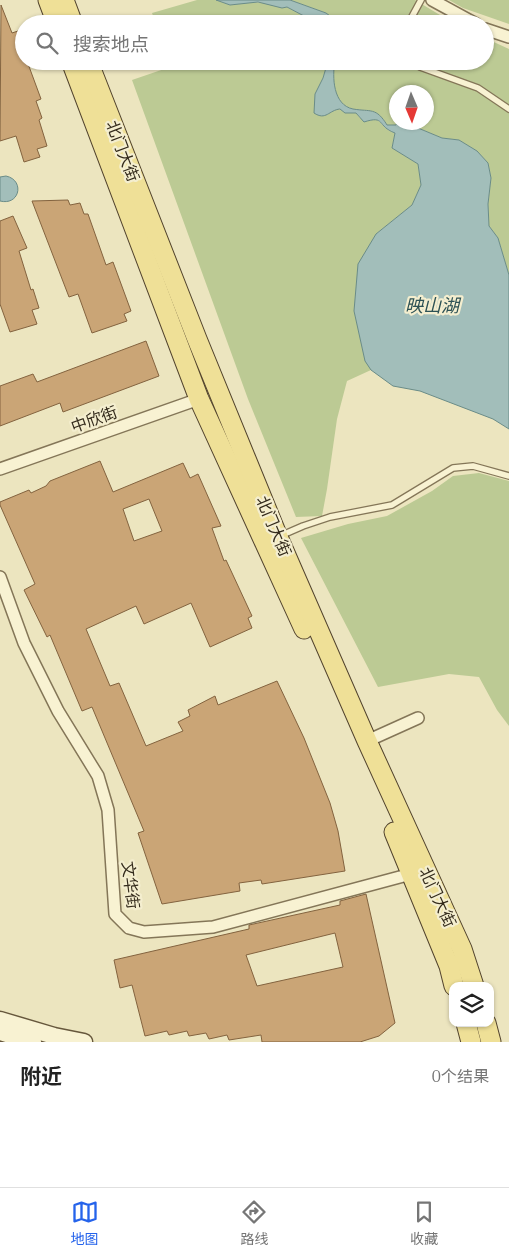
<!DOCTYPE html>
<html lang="zh">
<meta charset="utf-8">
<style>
:root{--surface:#fff;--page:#f6f6f6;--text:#222;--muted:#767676;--line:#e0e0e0;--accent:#2563eb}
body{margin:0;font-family:"IBM Plex Serif","Noto Sans SC",serif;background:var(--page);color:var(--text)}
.controls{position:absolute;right:15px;bottom:15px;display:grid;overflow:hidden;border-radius:10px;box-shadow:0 1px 4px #0004}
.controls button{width:45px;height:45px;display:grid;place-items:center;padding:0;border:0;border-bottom:1px solid var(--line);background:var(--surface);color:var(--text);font:25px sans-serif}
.compass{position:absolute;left:389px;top:85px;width:45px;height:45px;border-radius:50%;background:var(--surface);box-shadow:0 1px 4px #0004;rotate:178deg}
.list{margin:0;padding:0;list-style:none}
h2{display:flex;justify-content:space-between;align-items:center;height:65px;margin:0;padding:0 20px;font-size:21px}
h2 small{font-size:16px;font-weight:400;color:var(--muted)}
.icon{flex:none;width:28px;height:28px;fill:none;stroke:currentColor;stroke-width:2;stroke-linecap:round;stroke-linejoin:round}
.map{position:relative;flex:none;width:509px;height:1042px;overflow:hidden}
.search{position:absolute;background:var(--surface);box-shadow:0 1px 4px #0004;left:15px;right:15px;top:15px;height:55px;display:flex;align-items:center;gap:12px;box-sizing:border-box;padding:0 18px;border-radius:28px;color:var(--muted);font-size:19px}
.sheet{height:145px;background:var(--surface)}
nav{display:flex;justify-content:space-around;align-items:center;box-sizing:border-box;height:70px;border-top:1px solid var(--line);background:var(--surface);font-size:14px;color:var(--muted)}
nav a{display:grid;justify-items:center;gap:2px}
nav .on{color:var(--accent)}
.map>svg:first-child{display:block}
.green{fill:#bcca94}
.water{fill:#a2beba;stroke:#6a8c88}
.building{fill:#caa576;stroke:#83633f;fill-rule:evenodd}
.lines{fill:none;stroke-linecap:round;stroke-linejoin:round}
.service-casing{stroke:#847658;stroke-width:8}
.minor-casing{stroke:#847658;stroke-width:14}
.secondary-casing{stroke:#66573c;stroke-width:19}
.primary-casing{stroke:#52432d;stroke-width:21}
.service{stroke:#f8f2d2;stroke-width:5.5}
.minor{stroke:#f8f2d2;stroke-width:11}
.secondary{stroke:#f8f2d2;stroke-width:16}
.primary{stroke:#efe097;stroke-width:19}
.labels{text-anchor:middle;stroke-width:4.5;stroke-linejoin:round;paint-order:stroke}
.street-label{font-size:16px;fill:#342b1c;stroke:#f4eecf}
.water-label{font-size:18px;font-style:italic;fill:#2c5154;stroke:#f4eecf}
</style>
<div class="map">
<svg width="509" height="1042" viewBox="0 0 509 1042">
<rect width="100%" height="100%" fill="#ece5bf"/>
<g class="green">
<path d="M 197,0 L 216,0 L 230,5 L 250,2 L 265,3 L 282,8 L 287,7 L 319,24 L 156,24 L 152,13 Z"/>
<path d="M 290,0 L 415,0 L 455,24 L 338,24 L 326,13 Z"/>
<path d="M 449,0 L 509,0 L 509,24 L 463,8 Z"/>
<path d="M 485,38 L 509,49 L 509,275 L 498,238 L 489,226 L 488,204 L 491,178 L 488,163 L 477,151 L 459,140 L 442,138 L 406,123 L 426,122 L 426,92 L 396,92 L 396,125 L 387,125 C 376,107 370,112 353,109 C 333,105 332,77 335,61 L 485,61 Z"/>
<path d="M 169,61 L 328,61 L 323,78 L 315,95 L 337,109 L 356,113 L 360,118 L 370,120 L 373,118 C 383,121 382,129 395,133 L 392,148 L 418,164 L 421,185 L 412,205 L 376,234 L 357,287 L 354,311 L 371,370 L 347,381 L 337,419 L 327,489 L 322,516 L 296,517 L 248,399 L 132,80 L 170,67 Z"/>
<path d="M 479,473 L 509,481 L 509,726 L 497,710 L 479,677 L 449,674 L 378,687 L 301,538 L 348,524 L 387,516 L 432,491 L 453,476 Z"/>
</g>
<g class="water">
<path d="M 216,0 L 290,0 L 326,13 L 334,19 L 338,24 L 319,24 L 287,7 L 282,8 L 258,2 L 230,5 Z"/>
<path d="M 328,61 L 335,61 C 332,77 333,105 353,109 C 371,112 376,107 387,125 L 396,125 L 397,123 L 406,123 L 442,138 L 459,140 L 477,151 L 488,163 L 491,178 L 488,204 L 489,226 L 498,238 L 509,275 L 509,429 L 493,419 L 420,391 L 393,386 L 371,370 L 365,361 L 354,311 L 358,264 L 376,234 L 412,205 L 421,185 L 418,164 L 392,148 L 395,133 C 376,126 386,115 364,122 L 356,113 L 345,113 L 340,109 C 329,110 326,121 314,113 L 315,94 L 323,78 Z"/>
<path d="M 6,176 C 25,180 20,206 0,201 L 0,177 Z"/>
</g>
<g class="building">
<path d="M 1,5 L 12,33 L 18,31 L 24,45 L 24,61 L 27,61 L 41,99 L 36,101 L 42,118 L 39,120 L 47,146 L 37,149 L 40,157 L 24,162 L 16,136 L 0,141 Z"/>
<path d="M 68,200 L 70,205 L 80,203 L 84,214 L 88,214 L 106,265 L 113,262 L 131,311 L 124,314 L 127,321 L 92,333 L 78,294 L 69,297 L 32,201 Z"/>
<path d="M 13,216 L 27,248 L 19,251 L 31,290 L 33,289 L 39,308 L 32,310 L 37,324 L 10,332 L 0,304 L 0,221 Z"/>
<path d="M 146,341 L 159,376 L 63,412 L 60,403 L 0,426 L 0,386 L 33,374 L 37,382 Z"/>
<path d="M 100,461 L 113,492 L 183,463 L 190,478 L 198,474 L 221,526 L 212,528 L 224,561 L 226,560 L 252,616 L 248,618 L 252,628 L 210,647 L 191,603 L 144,624 L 136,606 L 86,629 L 110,686 L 119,683 L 146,746 L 183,731 L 178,722 L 190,716 L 188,710 L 215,696 L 218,705 L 277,681 L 304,738 L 330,803 L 338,831 L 345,871 L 262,884 L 261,880 L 239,883 L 240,891 L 162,904 L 138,833 L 144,831 L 92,707 L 82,711 L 50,635 L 47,637 L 24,590 L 35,584 L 0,505 L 0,502 L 29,490 L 31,493 L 46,486 L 50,481 ZM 149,499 L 162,531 L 134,541 L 123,509 Z"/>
<path d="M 366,894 L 395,1023 L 379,1036 L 360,1042 L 262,1042 L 261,1035 L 229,1040 L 227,1035 L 209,1039 L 206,1033 L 189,1036 L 187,1031 L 169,1035 L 167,1031 L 145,1036 L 132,985 L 120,988 L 114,960 L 249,929 L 249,925 L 340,905 L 340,901 ZM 335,933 L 343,967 L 257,986 L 246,955 Z"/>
</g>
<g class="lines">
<defs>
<g id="service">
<path d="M 408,24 L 421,0"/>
<path d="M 413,61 L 420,67 L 478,88 L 509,109"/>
<path d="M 280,536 L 303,526 L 330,517 L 392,505 L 453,468 L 473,466 L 509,476"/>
</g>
<g id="minor">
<path d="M 432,0 L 476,24"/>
<path d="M 485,29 L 509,37"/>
<path d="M 0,469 L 199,399"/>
<path d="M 0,577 L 24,643 L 58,711 L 98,776 L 108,810 L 115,914 L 129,928 L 144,932 L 213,927 L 411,874"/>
<path d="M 367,741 L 418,718"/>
</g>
<g id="secondary">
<path d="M 0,1020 L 54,1036 L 84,1042"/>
<path d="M 0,1032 L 33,1042"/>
</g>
<g id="primary">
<path d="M 48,0 L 57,24"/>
<path d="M 64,0 L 73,24"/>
<path d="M 71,61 L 199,399 L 304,629"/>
<path d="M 88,61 L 197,339 L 278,537 L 367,741 L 462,949 L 474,986"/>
<path d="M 394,832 L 449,966 L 454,986"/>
<path d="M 466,1023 L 471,1042"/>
<path d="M 486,1023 L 491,1042"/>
</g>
</defs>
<use href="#service" class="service-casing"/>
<use href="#minor" class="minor-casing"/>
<use href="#secondary" class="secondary-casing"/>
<use href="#primary" class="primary-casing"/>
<use href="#service" class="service"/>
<use href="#minor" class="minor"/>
<use href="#secondary" class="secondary"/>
<use href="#primary" class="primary"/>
</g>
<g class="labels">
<g class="street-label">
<text transform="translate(123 151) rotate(69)" y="6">北门大街</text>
<text transform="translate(94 419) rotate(-20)" y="6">中欣街</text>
<text transform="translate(274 526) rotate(67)" y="6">北门大街</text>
<text transform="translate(131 885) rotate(83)" y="6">文华街</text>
<text transform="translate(438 897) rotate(65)" y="6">北门大街</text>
</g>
<g class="water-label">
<text x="432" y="312">映山湖</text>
</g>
</g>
</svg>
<div class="controls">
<button><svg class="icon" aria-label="layers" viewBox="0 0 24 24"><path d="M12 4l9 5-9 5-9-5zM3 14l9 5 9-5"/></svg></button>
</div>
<svg class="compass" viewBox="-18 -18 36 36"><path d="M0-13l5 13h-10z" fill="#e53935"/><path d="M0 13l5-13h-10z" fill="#767676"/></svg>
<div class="search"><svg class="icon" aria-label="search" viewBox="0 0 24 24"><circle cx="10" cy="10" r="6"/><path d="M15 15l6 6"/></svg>搜索地点</div>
</div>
<section class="sheet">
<h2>附近<small>0个结果</small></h2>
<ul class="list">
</ul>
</section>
<nav>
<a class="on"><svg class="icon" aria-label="map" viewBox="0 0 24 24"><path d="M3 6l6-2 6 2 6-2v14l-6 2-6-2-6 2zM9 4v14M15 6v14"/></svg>地图</a>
<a><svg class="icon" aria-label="directions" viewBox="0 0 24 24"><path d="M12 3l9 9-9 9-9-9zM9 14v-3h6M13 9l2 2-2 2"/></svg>路线</a>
<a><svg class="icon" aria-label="saved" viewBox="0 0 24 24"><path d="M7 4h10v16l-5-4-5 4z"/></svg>收藏</a>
</nav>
